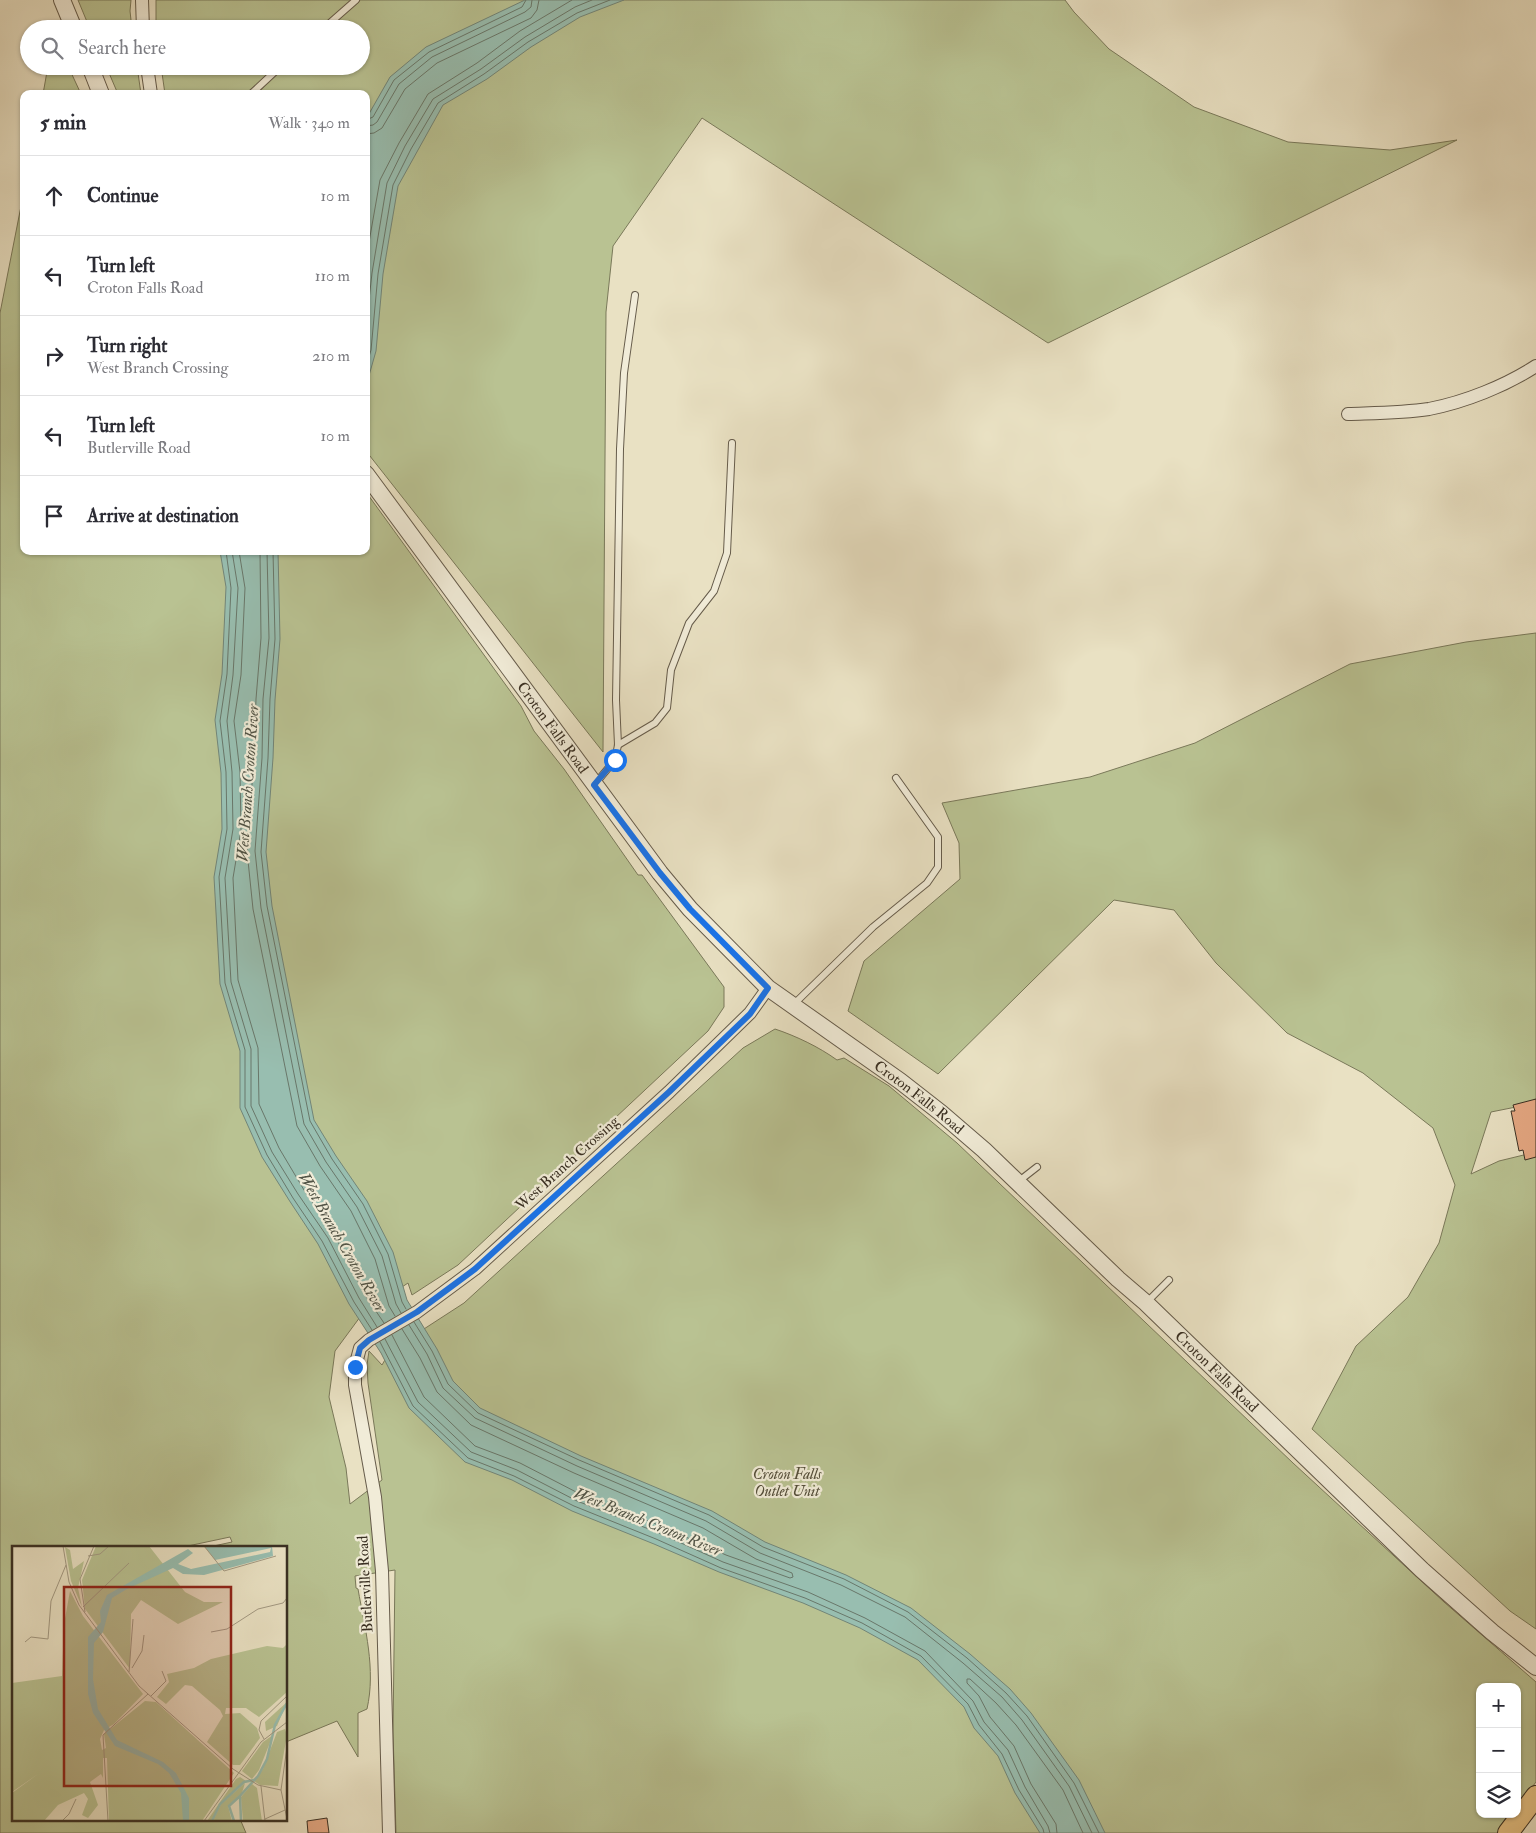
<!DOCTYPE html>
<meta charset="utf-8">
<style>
:root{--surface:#fff;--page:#f7f7f7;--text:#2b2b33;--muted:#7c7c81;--line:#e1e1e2}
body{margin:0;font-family:"IM FELL Double Pica",serif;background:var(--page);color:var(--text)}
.controls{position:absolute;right:15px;bottom:15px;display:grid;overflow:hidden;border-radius:10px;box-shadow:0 1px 4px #0004}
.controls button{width:45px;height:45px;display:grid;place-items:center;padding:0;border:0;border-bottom:1px solid var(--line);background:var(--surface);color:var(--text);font:25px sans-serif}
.stop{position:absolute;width:15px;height:15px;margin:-11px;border:4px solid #1a73e8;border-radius:50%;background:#fff}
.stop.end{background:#1a73e8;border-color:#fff;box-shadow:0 1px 5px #0008}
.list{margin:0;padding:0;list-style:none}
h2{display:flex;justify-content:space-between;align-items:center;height:65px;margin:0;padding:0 20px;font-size:21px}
h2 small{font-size:16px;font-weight:400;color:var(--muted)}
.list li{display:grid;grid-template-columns:32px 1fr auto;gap:15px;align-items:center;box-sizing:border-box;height:80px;padding:0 20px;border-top:1px solid var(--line)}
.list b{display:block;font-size:19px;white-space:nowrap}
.list p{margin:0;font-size:16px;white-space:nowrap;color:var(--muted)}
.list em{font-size:16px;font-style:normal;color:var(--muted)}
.icon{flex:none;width:28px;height:28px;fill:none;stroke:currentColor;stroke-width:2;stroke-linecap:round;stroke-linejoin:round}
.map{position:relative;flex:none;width:1536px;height:1833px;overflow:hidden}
.search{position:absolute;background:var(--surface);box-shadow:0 1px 4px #0004;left:20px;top:20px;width:350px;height:55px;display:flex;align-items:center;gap:12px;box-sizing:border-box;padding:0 18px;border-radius:28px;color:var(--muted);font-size:19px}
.panel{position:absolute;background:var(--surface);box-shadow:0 1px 4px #0004;left:20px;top:90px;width:350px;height:465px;border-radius:10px}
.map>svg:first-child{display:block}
.green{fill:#b9c292;stroke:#7a795a}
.water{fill:#98beb0;stroke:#728578}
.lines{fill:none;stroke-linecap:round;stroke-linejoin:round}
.shore{stroke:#69776a;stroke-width:1}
.building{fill:#e4a782;stroke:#3a3023}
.service-casing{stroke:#665c4b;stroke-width:8}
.minor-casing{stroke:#665c4b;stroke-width:14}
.tertiary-casing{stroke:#665c4b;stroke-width:18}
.primary-casing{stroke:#3a3023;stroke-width:22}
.service{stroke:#f1ecd8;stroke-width:6}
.minor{stroke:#f1ecd8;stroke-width:12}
.tertiary{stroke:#f1ecd8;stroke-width:16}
.primary{stroke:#e4c082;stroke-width:20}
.route{stroke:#1a73e8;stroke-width:6}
.labels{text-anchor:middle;stroke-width:4.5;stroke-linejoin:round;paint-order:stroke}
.street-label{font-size:15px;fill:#3a3023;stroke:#f1ecd8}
.park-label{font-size:15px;font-style:italic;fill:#534d39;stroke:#f1ecd8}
.water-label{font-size:16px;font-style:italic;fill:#525446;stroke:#f1ecd8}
.inset-river{fill:none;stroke:#98beb0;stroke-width:2.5}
.inset-road{fill:none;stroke:#a39a83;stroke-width:1}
.view{fill:#8f2418;fill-opacity:0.15;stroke:#8f2418;stroke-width:2.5}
.inset-edge{fill:none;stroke:#3a3023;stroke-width:2.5}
</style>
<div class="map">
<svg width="1536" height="1833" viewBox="0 0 1536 1833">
<rect width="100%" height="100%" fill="#e9e1c3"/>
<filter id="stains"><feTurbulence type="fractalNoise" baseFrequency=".004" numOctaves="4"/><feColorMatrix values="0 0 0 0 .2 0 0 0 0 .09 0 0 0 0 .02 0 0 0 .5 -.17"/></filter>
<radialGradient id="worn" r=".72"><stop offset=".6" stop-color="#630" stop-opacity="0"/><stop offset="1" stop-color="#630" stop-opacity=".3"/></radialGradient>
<g class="green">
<path d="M 78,0 L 131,0 L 130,11 L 132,29 L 90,29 Z"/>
<path d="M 156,0 L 1065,0 L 1074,12 L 1109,49 L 1194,107 L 1288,142 L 1390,150 L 1457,140 L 1048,343 L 702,118 L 613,246 L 606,312 L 603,752 L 366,451 L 366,94 L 165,94 L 161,66 L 361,66 L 361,29 L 156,29 Z"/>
<path d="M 48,66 L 68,66 L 81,94 L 43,94 Z"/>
<path d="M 106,66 L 137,66 L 141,94 L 118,94 Z"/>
<path d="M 24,191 L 24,551 L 366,551 L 366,492 L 521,706 L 534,731 L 564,769 L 638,875 L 642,875 L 724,987 L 724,1007 L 708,1031 L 458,1265 L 412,1295 L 408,1283 L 363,1313 L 335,1351 L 329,1397 L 346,1468 L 350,1504 L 382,1480 L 368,1383 L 367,1365 L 369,1351 L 382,1365 L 390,1351 L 464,1303 L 743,1048 L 775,1029 C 796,1036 819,1047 837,1060 L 844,1058 L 889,1086 L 957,1143 L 1293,1463 L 1444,1602 L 1536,1682 L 1536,1782 L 1517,1807 L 1517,1687 L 1480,1687 L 1480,1814 L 1512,1814 L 1497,1833 L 396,1833 L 393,1732 L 395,1570 L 355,1576 L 356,1588 L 358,1589 C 365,1629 376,1669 367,1709 L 358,1713 L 358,1757 L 337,1721 L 286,1742 L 286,1547 L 209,1547 L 232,1542 L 230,1537 L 183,1547 L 14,1547 L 14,1819 L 240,1819 L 246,1833 L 0,1833 L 0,313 Z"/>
<path d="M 1536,633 L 1536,1103 L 1491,1112 L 1471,1174 L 1499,1161 L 1536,1152 L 1536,1629 L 1510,1611 L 1312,1429 L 1356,1346 L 1408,1297 L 1439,1243 L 1455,1185 L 1433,1128 L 1363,1073 L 1287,1033 L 1216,963 L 1174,910 L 1114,900 L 938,1074 L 848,1011 L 864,961 L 960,879 L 959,843 L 942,803 L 1090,777 L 1195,743 L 1350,664 L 1466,642 Z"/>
</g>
<g class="water">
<path d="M 525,0 L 624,0 L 580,17 L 531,47 L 487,79 L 443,105 L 398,186 L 383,274 L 376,351 L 366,386 L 366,119 L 390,77 L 426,47 Z"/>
<path d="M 220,551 L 278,551 L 280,639 L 275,700 L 273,758 L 266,852 L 272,906 L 314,1120 L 336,1156 L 367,1201 L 393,1252 L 407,1300 L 437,1349 L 453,1381 L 480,1408 L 581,1456 L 712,1511 L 765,1542 L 846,1575 L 911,1608 L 970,1654 L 1010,1689 L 1031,1713 L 1079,1780 L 1105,1833 L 1040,1833 L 1015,1793 L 998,1756 L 974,1728 L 964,1707 L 918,1660 L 860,1628 L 803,1603 L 719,1572 L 654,1544 L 572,1511 L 512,1480 L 465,1462 L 409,1408 L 381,1353 L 349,1304 L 318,1244 L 289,1200 L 262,1157 L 240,1108 L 240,1051 L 220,984 L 214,877 L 222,829 L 221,773 L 215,720 L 222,674 L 226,587 Z"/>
</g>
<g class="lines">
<g class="shore">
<path d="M 366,120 L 373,117 L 394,80 L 429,52 L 522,7 L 526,0"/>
<path d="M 366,126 L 373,125 L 377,122 L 399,84 L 432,57 L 525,12 L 531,7 L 532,0"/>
<path d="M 366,134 L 374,133 L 382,128 L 405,89 L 437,63 L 531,18 L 537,10 L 539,0"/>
<path d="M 366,259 L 380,180 L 399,143 L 428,94 L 477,63 L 520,31 L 572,0"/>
<path d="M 366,327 L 372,273 L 387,183 L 405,146 L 433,99 L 481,69 L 525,37 L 575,7 L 592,0"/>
<path d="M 366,367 L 371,350 L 378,274 L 393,185 L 411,149 L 438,103 L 484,74 L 528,42 L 577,13 L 610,0"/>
<path d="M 226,551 L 231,588 L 227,674 L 220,721 L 226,772 L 227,829 L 219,877 L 225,983 L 245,1050 L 245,1107 L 267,1155 L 293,1198 L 322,1241 L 354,1302 L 372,1330"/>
<path d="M 232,551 L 238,588 L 233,675 L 227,721 L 232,772 L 233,829 L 225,878 L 231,982 L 251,1049 L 251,1106 L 272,1152 L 298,1194 L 328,1238 L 359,1298 L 377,1327"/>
<path d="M 239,551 L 245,588 L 241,675 L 234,721 L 240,772 L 241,830 L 233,878 L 238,980 L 258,1048 L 259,1104 L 279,1148 L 304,1190 L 334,1234 L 365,1295 L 384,1323"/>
<path d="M 260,551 L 261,638 L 256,699 L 254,758 L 247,851 L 253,909 L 297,1126 L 320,1166 L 351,1211 L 375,1259 L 389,1306 L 395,1316"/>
<path d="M 267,551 L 269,638 L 263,699 L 262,758 L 255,851 L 261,908 L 304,1124 L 326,1162 L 357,1207 L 382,1256 L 396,1304 L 401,1313"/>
<path d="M 273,551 L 275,639 L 270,699 L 268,758 L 261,852 L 267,906 L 310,1121 L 332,1159 L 363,1204 L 388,1254 L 402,1302 L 406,1309"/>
<path d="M 414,1322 L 432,1351 L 448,1384 L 478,1413 L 579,1460 L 709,1515 L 763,1547 L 844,1579 L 908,1612 L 967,1658 L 1006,1693 L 1027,1716 L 1074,1783 L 1099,1833"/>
<path d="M 409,1325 L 427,1354 L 443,1388 L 475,1418 L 577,1466 L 706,1521 L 760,1553 L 841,1585 L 905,1617 L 963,1663 L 1002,1697 L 1022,1720 L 1069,1786 L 1092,1833"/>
<path d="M 392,1335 L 424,1397 L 475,1446 L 520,1463 L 580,1494 L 661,1526 L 726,1555 L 790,1578 L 793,1577 L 792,1573 L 756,1559 L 703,1528 L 574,1473 L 471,1425 L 437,1392 L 420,1358 L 402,1329"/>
<path d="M 385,1339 L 418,1402 L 471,1452 L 517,1470 L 577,1501 L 659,1533 L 723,1562 L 808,1592 L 865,1618 L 925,1651 L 973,1701 L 984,1722 L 1008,1750 L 1025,1787 L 1048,1826 L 1050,1833"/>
<path d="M 380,1342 L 413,1406 L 468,1458 L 514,1476 L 574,1506 L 656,1539 L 721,1568 L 805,1598 L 862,1623 L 921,1656 L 968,1704 L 979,1725 L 1002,1754 L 1019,1790 L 1043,1829 L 1044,1833"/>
<path d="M 1057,1833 L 1056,1824 L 1031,1784 L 1014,1746 L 990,1717 L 979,1696 L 967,1683 L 967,1679 L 970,1679 L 996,1703 L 1016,1725 L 1063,1790 L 1083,1833"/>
</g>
</g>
<g class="building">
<path d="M 1536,1099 L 1536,1157 L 1525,1160 L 1523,1150 L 1519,1151 L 1511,1111 L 1515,1111 L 1513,1105 Z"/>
<path d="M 327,1818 L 329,1833 L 308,1833 L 307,1821 Z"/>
</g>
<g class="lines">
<defs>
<g id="service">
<path d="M 323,29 L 356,0"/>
<path d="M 251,94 L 281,66"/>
<path d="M 618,745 L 655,723 L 667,708 L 671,670 L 689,623 L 714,591 L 727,553 L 732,443"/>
<path d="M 595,784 L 615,760 L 618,745 L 616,700 L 620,449 L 624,373 L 635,295"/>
<path d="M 794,1004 L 873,927 L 927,883 L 938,867 L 938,837 L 896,778"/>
<path d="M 1019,1181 L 1037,1167"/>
<path d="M 1147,1302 L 1169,1280"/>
</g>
<g id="minor">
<path d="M 142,0 L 143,29"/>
<path d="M 147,66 L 151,94"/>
<path d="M 1348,414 C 1375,413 1402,413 1429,409 C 1465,402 1505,386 1536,366"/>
<path d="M 389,1833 L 382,1571 L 375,1497 L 355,1385 L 355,1367 L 360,1348 L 369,1340 L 417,1312 L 475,1269 L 669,1092 L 750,1013 L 768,988"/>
</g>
<g id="tertiary">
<path d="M 62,0 L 74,29"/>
<path d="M 90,66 L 101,94"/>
<path id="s1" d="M 366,474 L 660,873 L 690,909 L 768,988 L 900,1081 L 941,1113 L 984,1150 L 1118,1279 L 1146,1303 L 1422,1570 L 1492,1632 L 1536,1667"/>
</g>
<path id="primary" d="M 1508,1833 L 1536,1796"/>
</defs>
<use href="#service" class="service-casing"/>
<use href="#minor" class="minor-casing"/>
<use href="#tertiary" class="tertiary-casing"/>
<use href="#primary" class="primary-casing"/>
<use href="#service" class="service"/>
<use href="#minor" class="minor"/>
<use href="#tertiary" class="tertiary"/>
<use href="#primary" class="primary"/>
</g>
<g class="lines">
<path class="route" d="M 355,1367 L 360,1348 L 369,1340 L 417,1312 L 475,1269 L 669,1092 L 750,1014 L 768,988 L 690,909 L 660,873 L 594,785 L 615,760"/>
</g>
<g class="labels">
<g class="street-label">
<text dy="5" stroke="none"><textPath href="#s1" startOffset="315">Croton Falls Road</textPath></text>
<text dy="5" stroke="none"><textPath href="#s1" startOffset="840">Croton Falls Road</textPath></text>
<text transform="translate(567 1163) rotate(-42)" y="5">West Branch Crossing</text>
<text dy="5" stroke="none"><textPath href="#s1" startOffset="1245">Croton Falls Road</textPath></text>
<text transform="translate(365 1584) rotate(-93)" y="5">Butlerville Road</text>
</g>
<g class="park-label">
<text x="787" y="1479">Croton Falls<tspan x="787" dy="17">Outlet Unit</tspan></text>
</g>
<g class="water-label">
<text transform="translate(247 783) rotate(-86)" y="6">West Branch Croton River</text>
<text transform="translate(343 1242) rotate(60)" y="6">West Branch Croton River</text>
<text transform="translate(648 1521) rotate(22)" y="6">West Branch Croton River</text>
</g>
</g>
<g transform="translate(12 1546)">
<rect width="275" height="275" fill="#e9e1c3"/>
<path d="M 84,0 L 137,0 L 173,46 L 192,56 L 211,56 L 166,78 L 129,54 L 119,68 L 118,123 L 73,63 L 70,34 ZM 53,1 L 58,4 L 61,23 L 72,15 L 66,42 L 70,61 L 59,35 ZM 58,45 L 71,70 L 131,148 L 102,178 L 92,184 L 88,193 L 90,204 L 94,202 L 92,188 L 133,155 L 144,156 L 222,227 L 190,275 L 97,275 L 95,212 L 91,212 L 91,232 L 89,228 L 78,236 L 86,259 L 76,272 L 70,269 L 76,253 L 72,247 L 46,259 L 32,275 L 0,275 L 0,247 L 26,228 L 0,246 L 0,137 L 50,130 L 52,78 ZM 275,98 L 275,146 L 247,171 L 234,162 L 214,162 L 213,168 L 228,167 L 245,182 L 248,192 L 228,219 L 221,219 L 195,196 L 211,170 L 208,164 L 180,140 L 173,139 L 154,158 L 145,151 L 157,136 L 155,128 L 182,122 L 199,113 L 255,100 L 271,102 ZM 275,156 L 265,180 L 254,185 L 253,176 ZM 273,183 L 275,189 L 266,240 L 248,239 L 242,235 L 251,223 L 265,186 ZM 261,189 L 247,224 L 240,233 L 230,225 L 251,196 ZM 228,231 L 234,235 L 210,255 L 199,275 L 195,275 L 224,233 ZM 233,237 L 230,247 L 216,260 L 220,275 L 201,275 L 209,258 ZM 240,238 L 245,242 L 250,275 L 231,275 L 229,251 Z" fill="#b9c292"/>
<path d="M 192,0 L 260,0 L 261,10 L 192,29 L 171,28 L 161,22 L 115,43 L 100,52 L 91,86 L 82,97 L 81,133 L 86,163 L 105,194 L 151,216 L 164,227 L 177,252 L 177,275 L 171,275 L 169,247 L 157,227 L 146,218 L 103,200 L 81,167 L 76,148 L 76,91 L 89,76 L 88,65 L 95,49 L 176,3 L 181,7 L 166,18 L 179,23 L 258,6 L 259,2 L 203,14 Z" fill="#98beb0"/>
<path class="inset-river" d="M 200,275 L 208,258 L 232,236 L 242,234M 222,275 L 217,260 L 228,250M 229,275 L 228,250 L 246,230 L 255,213 L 263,179 L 275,157"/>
<path class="inset-road" d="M 51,0 L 57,36 L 67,59 L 127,140 L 221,223 L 246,239 L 269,244M 192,0 L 212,25 L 264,10M 76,10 L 88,8 L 97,0M 71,61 L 117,17M 73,66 L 68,33 L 82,0M 199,86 L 215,83 L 246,63 L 271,57 L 275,52M 13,96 L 19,91 L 36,93 L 39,55 L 54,19M 120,122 L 130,105 L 132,89M 117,126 L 121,73M 139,150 L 154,135 L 150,125M 252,193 L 247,184 L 249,175 L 275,150M 275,201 L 269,244 L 275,273M 249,240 L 253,275M 253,273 L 273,264M 50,275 L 57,268 L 64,253M 96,275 L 91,189 L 136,148M 192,275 L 249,196 L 275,176"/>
<path class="view" d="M 52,41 L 219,41 L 219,240 L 52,240 Z"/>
<rect width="275" height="275" class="inset-edge"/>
</g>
<rect width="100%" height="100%" filter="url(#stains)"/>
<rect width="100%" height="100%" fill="url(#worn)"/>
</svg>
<div class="controls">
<button>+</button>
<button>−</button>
<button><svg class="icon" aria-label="layers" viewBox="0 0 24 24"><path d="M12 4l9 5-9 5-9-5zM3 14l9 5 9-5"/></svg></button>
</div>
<div class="stop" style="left:615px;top:760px"></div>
<div class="stop end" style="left:355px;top:1367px"></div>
<div class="search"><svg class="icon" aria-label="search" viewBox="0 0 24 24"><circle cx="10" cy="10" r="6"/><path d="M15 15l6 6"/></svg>Search here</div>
<section class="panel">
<h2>5 min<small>Walk · 340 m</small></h2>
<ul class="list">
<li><svg class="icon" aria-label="ahead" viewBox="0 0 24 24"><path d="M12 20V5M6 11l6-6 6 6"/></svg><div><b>Continue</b></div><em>10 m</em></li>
<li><svg class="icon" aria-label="left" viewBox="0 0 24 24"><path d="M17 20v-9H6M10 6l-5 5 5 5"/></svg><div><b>Turn left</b><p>Croton Falls Road</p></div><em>110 m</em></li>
<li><svg class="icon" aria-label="right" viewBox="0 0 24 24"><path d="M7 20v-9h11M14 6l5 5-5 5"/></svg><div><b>Turn right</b><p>West Branch Crossing</p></div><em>210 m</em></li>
<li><svg class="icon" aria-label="left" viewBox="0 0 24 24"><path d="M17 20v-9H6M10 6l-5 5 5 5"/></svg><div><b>Turn left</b><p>Butlerville Road</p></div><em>10 m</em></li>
<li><svg class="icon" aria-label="arrive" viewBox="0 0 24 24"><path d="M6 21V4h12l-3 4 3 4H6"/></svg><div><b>Arrive at destination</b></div></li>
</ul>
</section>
</div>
